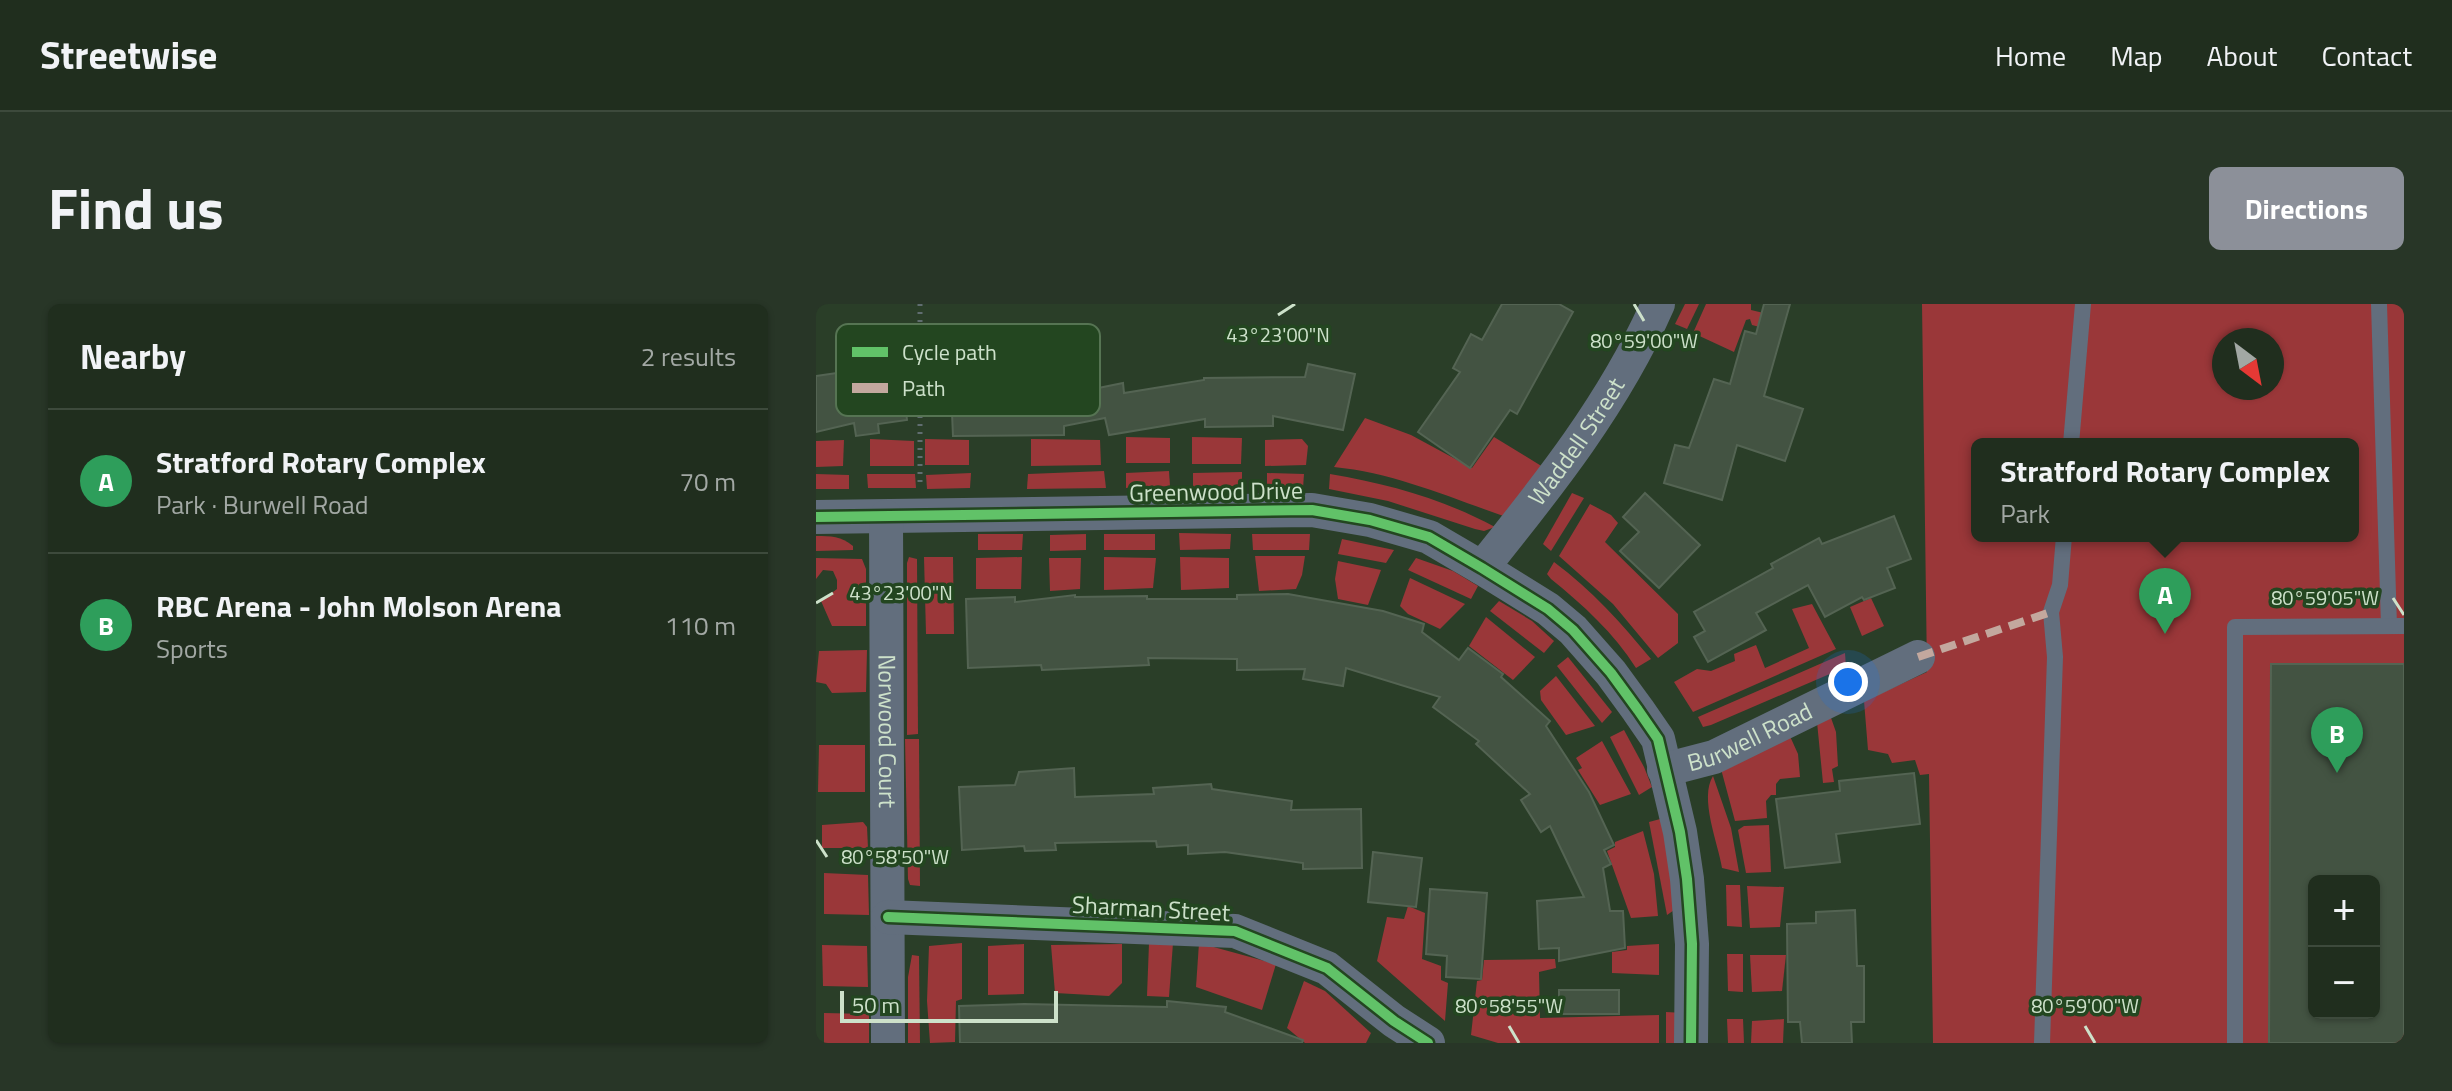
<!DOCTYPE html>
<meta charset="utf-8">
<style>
:root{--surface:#202e1e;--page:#283627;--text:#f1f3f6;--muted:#a2a8a4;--line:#3d4a3c;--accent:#8c9099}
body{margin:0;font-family:"Titillium Web",sans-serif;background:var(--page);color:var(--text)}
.controls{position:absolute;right:24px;bottom:24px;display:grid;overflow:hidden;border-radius:12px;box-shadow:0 2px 6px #0004}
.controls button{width:72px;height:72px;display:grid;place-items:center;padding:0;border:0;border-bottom:2px solid var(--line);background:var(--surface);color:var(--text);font:40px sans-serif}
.compass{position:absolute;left:1396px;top:24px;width:72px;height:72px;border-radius:50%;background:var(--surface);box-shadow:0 2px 6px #0004;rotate:148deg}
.scale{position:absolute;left:24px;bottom:20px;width:218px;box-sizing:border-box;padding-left:8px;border:4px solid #cde1ca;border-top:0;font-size:22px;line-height:28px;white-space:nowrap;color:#cde1ca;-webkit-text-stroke:6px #234620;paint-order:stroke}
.you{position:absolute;left:1032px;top:378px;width:28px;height:28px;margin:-20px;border:6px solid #fff;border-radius:50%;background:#1a73e8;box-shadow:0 0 0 12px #1a73e833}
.badge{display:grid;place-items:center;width:52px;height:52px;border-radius:50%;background:var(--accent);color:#fff;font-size:26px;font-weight:700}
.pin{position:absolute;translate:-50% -66px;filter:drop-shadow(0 2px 4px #0008)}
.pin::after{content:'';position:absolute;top:42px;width:28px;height:24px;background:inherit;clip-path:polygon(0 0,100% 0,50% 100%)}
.popup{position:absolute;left:1155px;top:134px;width:388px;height:104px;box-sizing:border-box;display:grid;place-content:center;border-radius:12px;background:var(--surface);filter:drop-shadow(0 2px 6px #0005);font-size:26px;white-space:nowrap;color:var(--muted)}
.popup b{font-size:30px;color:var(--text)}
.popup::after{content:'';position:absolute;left:50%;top:100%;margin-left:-16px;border:16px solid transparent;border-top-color:var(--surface)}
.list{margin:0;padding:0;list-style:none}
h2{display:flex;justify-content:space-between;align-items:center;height:104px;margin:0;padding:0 32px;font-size:34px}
h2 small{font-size:26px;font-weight:400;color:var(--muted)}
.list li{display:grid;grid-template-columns:52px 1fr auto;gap:24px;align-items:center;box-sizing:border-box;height:144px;padding:0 32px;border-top:2px solid var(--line)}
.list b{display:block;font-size:30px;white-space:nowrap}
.list p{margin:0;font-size:26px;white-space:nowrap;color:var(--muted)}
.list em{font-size:26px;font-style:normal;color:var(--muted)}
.map{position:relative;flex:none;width:1588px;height:739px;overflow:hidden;border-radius:12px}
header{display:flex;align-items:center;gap:48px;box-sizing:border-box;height:112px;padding:0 40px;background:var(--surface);border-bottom:2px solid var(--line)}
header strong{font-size:38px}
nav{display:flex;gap:44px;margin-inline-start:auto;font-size:28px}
.intro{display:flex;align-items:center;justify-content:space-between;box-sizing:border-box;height:192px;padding:0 48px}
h1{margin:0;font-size:56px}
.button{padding:20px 36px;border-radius:12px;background:var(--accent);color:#fff;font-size:28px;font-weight:700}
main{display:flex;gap:48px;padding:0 48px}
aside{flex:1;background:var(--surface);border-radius:12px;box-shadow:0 2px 6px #0004}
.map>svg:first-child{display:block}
.green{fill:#9a3739;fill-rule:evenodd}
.building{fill:#435342;stroke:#546453;stroke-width:2;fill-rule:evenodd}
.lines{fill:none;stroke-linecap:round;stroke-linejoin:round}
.path{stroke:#606d70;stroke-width:5;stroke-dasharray:2 6;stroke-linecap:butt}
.service{stroke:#626e7d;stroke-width:16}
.minor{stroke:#626e7d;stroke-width:34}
.quiet{stroke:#c3a89e;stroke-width:8;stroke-dasharray:16 8;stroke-linecap:butt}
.cycleway-casing{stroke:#234620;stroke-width:15}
.cycleway{stroke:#61c268;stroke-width:10}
.ticks{fill:none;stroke:#cde1ca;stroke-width:3}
.labels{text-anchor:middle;stroke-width:7;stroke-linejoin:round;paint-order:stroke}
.street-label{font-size:24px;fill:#cde1ca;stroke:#234620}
.key{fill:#234620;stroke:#567453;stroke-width:2}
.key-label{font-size:22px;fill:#cde1ca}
.ticks-label{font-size:20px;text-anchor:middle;fill:#cde1ca;stroke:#234620;stroke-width:7;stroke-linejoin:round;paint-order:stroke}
</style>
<header>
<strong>Streetwise</strong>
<nav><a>Home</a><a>Map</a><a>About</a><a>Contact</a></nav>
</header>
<div class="intro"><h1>Find us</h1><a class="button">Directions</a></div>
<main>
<aside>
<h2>Nearby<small>2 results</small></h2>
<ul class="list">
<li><span class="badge" style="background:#2e9e5b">A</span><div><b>Stratford Rotary Complex</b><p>Park · Burwell Road</p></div><em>70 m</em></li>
<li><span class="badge" style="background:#2e9e5b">B</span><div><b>RBC Arena - John Molson Arena</b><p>Sports</p></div><em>110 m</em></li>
</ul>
</aside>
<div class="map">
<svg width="1588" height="739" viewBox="0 0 1588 739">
<rect width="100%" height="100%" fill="#2a3e28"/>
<g class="green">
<path d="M 869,0 L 883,0 L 871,25 L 859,20 Z"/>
<path d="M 890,0 L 935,0 L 935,6 L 960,12 L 955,26 L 936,21 L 934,15 L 930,16 L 918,48 L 877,29 Z"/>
<path d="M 1106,0 L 1588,0 L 1588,739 L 1117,739 L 1113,470 L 1104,471 L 1099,456 L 1076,459 L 1072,450 L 1052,446 L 1048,397 L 1111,368 ZM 1408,36 L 1456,36 L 1456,84 L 1408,84 ZM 1161,140 L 1537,140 L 1537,232 L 1161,232 ZM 1498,577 L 1558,577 L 1558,709 L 1498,709 Z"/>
<path d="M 549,114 L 595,131 L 656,164 L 678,133 L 727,163 L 693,214 C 635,194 579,169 518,163 Z"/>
<path d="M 310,133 L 354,134 L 354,159 L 310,159 Z"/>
<path d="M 376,133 L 426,134 L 425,160 L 376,160 Z"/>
<path d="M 54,135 L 98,137 L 98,162 L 54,162 Z"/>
<path d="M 109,135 L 153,136 L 153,161 L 109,161 Z"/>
<path d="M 215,135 L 284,136 L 285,161 L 215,162 Z"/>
<path d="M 486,135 L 492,142 L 490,161 L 449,162 L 449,136 Z"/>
<path d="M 28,136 L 27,162 L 0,163 L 0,137 Z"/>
<path d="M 288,167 L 290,184 L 211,185 L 212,170 Z"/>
<path d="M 353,167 L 354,182 L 310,184 L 310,169 Z"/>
<path d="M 426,168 L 426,182 L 377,183 L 377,169 Z"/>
<path d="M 155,169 L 154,184 L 111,185 L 110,171 Z"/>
<path d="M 451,169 L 488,170 L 487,184 L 451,184 Z"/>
<path d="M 0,170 L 33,171 L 33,185 L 0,185 Z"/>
<path d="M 51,170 L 99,170 L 100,184 L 52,184 Z"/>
<path d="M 514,170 C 573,180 627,195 679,223 L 668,227 L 659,225 L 572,197 L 513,185 Z"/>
<path d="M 756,189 L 768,194 L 735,247 L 727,240 Z"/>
<path d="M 774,200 L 795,211 L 802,219 L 789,238 L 862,310 L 862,339 L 842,354 L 797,300 L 743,252 Z"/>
<path d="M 363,229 L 415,230 L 414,245 L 364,246 Z"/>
<path d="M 162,230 L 207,230 L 206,246 L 162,246 Z"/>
<path d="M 270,230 L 270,246 L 234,247 L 234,231 Z"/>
<rect x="288" y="230" width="51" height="16"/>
<path d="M 436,230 L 494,230 L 493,246 L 437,246 Z"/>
<path d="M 0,232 C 15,232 25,232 37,242 L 37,246 L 0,247 Z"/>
<path d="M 526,235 L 578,246 L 570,259 L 522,250 Z"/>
<path d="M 439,252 L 489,252 L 486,271 L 480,285 L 443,287 Z"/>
<path d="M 93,253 L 101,255 L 102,430 L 91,431 L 91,259 Z"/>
<path d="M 108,253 L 137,253 L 138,330 L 110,330 Z"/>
<path d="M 206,253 L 205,285 L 160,285 L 160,254 Z"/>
<path d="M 288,253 L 340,254 L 337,284 L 288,286 Z"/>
<path d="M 364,253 L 413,254 L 413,284 L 365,286 Z"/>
<path d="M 0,254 L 46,255 L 50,265 L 50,322 L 16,322 L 5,297 L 21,285 L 21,276 L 17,267 L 7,266 L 0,275 Z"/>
<path d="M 233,254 L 265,254 L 264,285 L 234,287 Z"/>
<path d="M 600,254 L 637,267 L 662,282 L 655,295 L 592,266 Z"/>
<path d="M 522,257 L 565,266 L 552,301 L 522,295 L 519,275 Z"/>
<path d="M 738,258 C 776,286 805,319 835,355 L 820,364 C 798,329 767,301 735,275 L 731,270 Z"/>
<path d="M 594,274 L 649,300 L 624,325 L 592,310 L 584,302 Z"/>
<path d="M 1055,294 L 1068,322 L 1046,332 L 1034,303 Z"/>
<path d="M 683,297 L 716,317 L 738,337 L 728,349 L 674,307 Z"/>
<path d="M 996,300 L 1020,345 L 877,408 L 858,378 L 881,365 L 895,367 L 919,357 L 918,350 L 940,341 L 949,364 L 993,344 L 976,305 Z"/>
<path d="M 670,313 L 719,353 L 697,376 L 653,342 Z"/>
<path d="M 51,346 L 50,388 L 16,389 L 10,380 L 0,378 L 3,347 Z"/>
<path d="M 1029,349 L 1030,363 L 895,421 L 887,423 L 882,413 Z"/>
<path d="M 752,353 L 796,408 L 786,419 L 741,362 Z"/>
<path d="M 740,372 L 779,422 L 750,431 L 725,396 L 724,387 Z"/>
<path d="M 1014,411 L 1020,428 L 1022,462 L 1016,465 L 1018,478 L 1007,479 L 1001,418 Z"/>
<path d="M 808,426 L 828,463 L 836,483 L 823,491 L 794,433 Z"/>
<path d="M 973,430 L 982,450 L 984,473 L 964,475 L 960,480 L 960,491 L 955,491 L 950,497 L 951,514 L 919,517 L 905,465 Z"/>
<path d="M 89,435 L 103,435 L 104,582 L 94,581 L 92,575 Z"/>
<path d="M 786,437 L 815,490 L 784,501 L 762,466 L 766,464 L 760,454 Z"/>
<path d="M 3,441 L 49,441 L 49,488 L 2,488 Z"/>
<path d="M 897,472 L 915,524 L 923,568 L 906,564 C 902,539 883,494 897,472 Z"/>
<path d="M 848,514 L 864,602 L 851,611 L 833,518 Z"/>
<path d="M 47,518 L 51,523 L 52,544 L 6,544 L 6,521 Z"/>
<path d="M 953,521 L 955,568 L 930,569 L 922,526 L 928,522 Z"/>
<path d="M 827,527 L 838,570 L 842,612 L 815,614 L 791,547 L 799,543 L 799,538 Z"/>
<path d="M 8,569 L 52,571 L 53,611 L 8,610 Z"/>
<path d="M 910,581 L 924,581 L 926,623 L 911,622 Z"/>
<path d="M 931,582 L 968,583 L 964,623 L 934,624 Z"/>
<path d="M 592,602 L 609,609 L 606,655 L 625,662 L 625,676 L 632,679 L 629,717 L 561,657 L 571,613 L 588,615 Z"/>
<path d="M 146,639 L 146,695 L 140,697 L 139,738 L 114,739 L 111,697 L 113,642 Z"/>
<path d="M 333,639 L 357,639 L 353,693 L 331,692 Z"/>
<path d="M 383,639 L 460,660 L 446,706 L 380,683 Z"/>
<path d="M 208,640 L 208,690 L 172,691 L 172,642 Z"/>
<path d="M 306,640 L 306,679 L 293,692 L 239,689 L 235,641 Z"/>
<path d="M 843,640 L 843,671 L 796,669 L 796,648 L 811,646 L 811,642 Z"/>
<path d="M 6,641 L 51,642 L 52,683 L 7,682 Z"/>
<path d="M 911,650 L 927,650 L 927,688 L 912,687 Z"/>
<path d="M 96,651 L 103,652 L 104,739 L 92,739 L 92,673 Z"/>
<path d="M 934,651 L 970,651 L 966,687 L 936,688 Z"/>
<path d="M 739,655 L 740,664 L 723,668 L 724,714 L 843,711 L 843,739 L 682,739 L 655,731 L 661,677 L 666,676 L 668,656 Z"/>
<path d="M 488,677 L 509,687 L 555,729 L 550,739 L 489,739 L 471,724 Z"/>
<path d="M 850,708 L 868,709 L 862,739 L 850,739 Z"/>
<path d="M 8,709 L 53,710 L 53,739 L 8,739 Z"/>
<path d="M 911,715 L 927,715 L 928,739 L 912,739 Z"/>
<path d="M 968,715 L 967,739 L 935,739 L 936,717 Z"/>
</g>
<g class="building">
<path d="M 686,0 L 743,0 L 757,8 L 701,110 L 694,106 L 654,164 L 602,128 L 644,68 L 637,64 L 655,30 L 666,36 Z"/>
<path d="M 948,0 L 974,0 L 948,92 L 987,105 L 969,157 L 921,141 L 906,196 L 848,179 L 859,141 L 873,144 L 898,75 L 914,80 L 929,27 L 940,30 Z"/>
<path d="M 84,60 L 91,116 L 62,120 L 63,129 L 40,132 L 38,119 L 0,128 L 0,72 Z"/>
<path d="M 248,60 L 248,91 L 307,79 L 308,89 L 388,76 L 388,74 L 489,73 L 492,60 L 539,70 L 527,126 L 457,112 L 457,122 L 389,123 L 389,115 L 293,131 L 289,114 L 248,122 L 248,131 L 137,132 L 134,62 Z"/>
<path d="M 829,189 L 884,241 L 843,284 L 804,247 L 823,228 L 807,213 Z"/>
<path d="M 1078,212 L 1095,255 L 1071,264 L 1079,284 L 1048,296 L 1046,293 L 1009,313 L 992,281 L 940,309 L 950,326 L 892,358 L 878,333 L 889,327 L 878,308 L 957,264 L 955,260 L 1003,234 L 1006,240 Z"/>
<path d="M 472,290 L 567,307 L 608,320 L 606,328 L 643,356 L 652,344 L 687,370 L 685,373 L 734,417 L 730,422 L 773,488 L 798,541 L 788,546 L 795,560 L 787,564 L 794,607 L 807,607 L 809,644 L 743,657 L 743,644 L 723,645 L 721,597 L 768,593 L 734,522 L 725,528 L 705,496 L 714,490 L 660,440 L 663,437 L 617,403 L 624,393 L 530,364 L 527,382 L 487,375 L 489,365 L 421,366 L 421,355 L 332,354 L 333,361 L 226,366 L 225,361 L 152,364 L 150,295 L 199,293 L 199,298 L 259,291 L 259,293 L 331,292 L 331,295 L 421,295 L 421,291 Z"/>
<path d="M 1455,360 L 1588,360 L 1588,739 L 1453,739 ZM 1498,577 L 1558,577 L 1558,709 L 1498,709 Z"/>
<path d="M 258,464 L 259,493 L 338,490 L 337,484 L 395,480 L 396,485 L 476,497 L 475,506 L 545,505 L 546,564 L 487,565 L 487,559 L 409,548 L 372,550 L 372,541 L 341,543 L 340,537 L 239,539 L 240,546 L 209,547 L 208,542 L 146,546 L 143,483 L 199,481 L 203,468 Z"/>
<path d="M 1098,469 L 1104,520 L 1020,530 L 1024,558 L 969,564 L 960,495 L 1024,487 L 1023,477 Z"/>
<path d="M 557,548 L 606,554 L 600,603 L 552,598 Z"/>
<path d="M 614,585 L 671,589 L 665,675 L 630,673 L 631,652 L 610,650 Z"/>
<path d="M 1039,606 L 1041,662 L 1048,662 L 1048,718 L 1035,718 L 1036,739 L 986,739 L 984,718 L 972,718 L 971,620 L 1000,619 L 1000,608 Z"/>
<rect x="743" y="686" width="60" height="24"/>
<path d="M 351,697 L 410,703 L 409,708 L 487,736 L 486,739 L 144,739 L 143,702 L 208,700 L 351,703 Z"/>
</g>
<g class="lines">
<path class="path" d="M 104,0 L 104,183"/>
<g class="service">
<path d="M 1563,0 L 1573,322"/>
<path d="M 1255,140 L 1267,0"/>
<path d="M 1226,739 L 1239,353 L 1235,308 L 1244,281 L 1248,232"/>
<path d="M 1419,739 L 1419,323 L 1588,322"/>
</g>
<g class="minor">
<path d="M 0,213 L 496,206 L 554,216 L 613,233 L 666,264 L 732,305 L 757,326 L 795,369 L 822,406 L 842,435 L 864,528 L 871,575 L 876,640 L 875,739"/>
<path id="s1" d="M 70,213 L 72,739"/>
<path id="s2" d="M 666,264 C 732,182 799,98 842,0"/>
<path id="s3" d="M 848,466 L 898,453 L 1102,353"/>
<path d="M 72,613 L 419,627 L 511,664 L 578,717 L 612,739"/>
</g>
<path class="quiet" d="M 1102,353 L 1235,308"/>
<defs>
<g id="cycleway">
<path d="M 0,213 L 496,206 L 554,216 L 613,233 L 666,264 L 732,305 L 757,326 L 795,369 L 822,406 L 842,435 L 864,528 L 871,575 L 876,640 L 875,739"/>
<path d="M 72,613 L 419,627 L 511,664 L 578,717 L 612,739"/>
</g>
</defs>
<use href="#cycleway" class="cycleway-casing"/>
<use href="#cycleway" class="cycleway"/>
</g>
<path class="ticks" d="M 818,0 L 828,17M 462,11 L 479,0M 1577,294 L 1588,311M 0,299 L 17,289M 0,536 L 11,553M 693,722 L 703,739M 1269,722 L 1279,739"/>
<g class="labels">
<g class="street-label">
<text dy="8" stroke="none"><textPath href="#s2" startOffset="158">Waddell Street</textPath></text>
<text transform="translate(400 188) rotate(-1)" y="8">Greenwood Drive</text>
<text dy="8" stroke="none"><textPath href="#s1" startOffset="214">Norwood Court</textPath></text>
<text dy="8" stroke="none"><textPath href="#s3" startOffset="92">Burwell Road</textPath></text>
<text transform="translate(335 605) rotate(3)" y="8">Sharman Street</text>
</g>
</g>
<rect x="20" y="20" width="264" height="92" rx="12" class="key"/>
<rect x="36" y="43" width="36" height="10" fill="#61c268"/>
<rect x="36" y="79" width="36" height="10" fill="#c3a89e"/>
<g class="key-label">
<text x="86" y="56">Cycle path</text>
<text x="86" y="92">Path</text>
</g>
<g class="ticks-label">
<text x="462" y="38">43°23'00"N</text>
<text x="828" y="44">80°59'00"W</text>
<text x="85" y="296">43°23'00"N</text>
<text x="1509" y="301">80°59'05"W</text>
<text x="79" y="560">80°58'50"W</text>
<text x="693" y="709">80°58'55"W</text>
<text x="1269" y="709">80°59'00"W</text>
</g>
</svg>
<div class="controls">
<button>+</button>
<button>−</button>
</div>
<svg class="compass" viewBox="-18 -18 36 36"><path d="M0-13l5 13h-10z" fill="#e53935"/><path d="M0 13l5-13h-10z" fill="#a2a8a4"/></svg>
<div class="scale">50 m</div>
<div class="you"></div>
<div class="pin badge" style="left:1349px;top:330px;background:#2e9e5b">A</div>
<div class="popup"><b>Stratford Rotary Complex</b>Park</div>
<div class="pin badge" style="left:1521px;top:469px;background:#2e9e5b">B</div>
</div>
</main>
